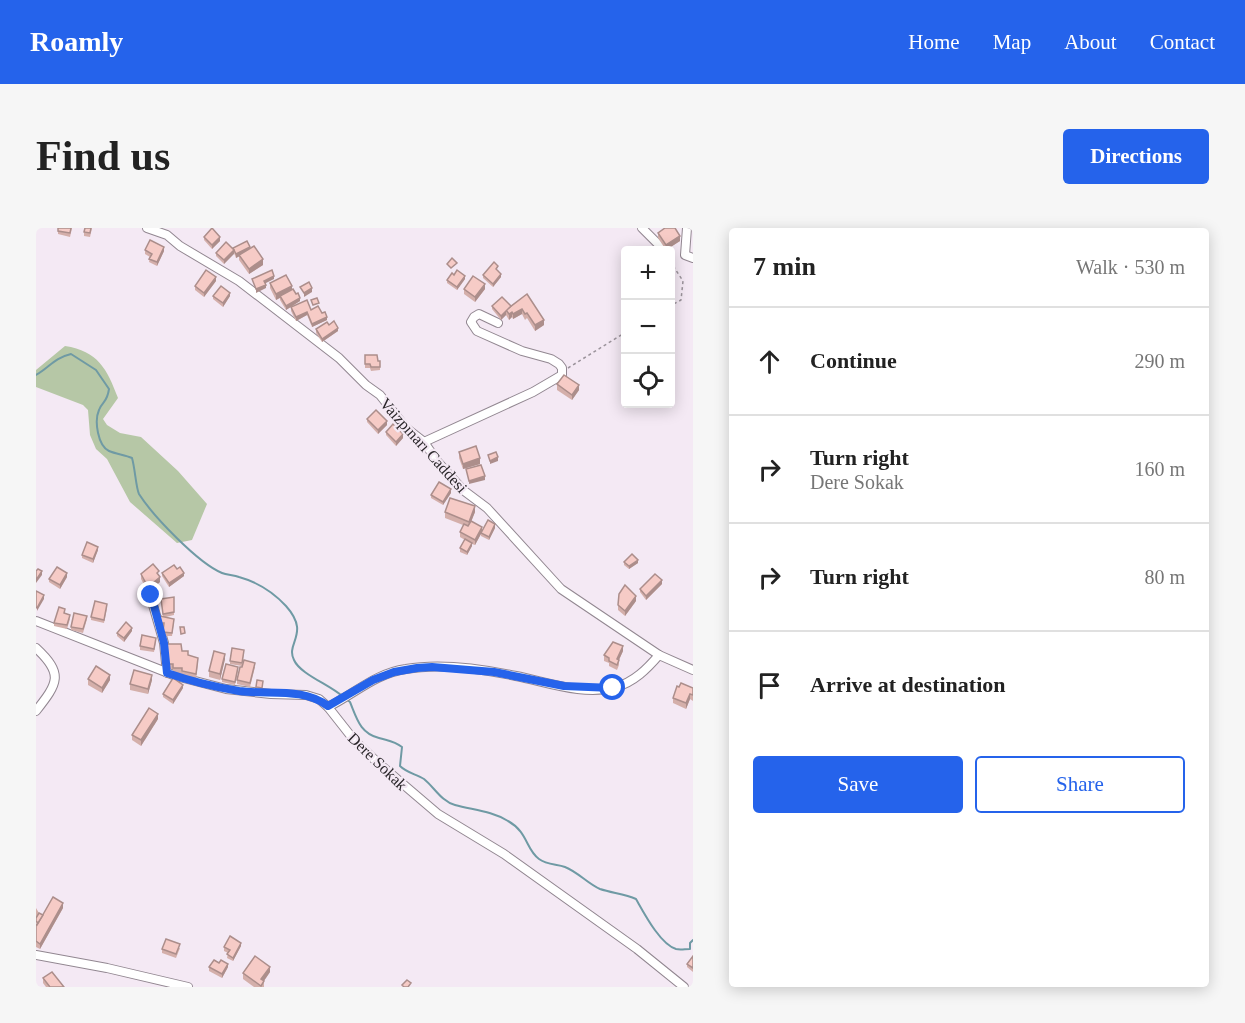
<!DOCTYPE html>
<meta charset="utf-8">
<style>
:root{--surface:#fff;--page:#f6f6f6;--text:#222;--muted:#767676;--line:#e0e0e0;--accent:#2563eb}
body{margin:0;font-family:"Times New Roman",serif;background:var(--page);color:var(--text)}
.controls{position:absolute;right:18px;top:18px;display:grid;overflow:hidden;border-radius:6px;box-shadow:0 3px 15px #0003}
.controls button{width:54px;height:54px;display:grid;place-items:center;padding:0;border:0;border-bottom:2px solid var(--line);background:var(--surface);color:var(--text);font:30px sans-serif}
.stop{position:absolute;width:18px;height:18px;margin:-14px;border:4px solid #2563eb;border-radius:50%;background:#fff}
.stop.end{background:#2563eb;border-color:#fff;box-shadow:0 2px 6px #0008}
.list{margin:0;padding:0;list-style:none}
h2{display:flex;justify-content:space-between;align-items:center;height:78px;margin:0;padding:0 24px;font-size:26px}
h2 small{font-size:20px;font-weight:400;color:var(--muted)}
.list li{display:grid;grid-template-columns:39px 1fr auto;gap:18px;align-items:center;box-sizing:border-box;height:108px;padding:0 24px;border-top:2px solid var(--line)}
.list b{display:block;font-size:22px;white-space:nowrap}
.list p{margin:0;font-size:20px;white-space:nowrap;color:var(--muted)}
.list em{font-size:20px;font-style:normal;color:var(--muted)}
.actions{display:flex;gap:12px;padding:18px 24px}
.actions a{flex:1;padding:14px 0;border:2px solid var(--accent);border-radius:6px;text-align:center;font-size:21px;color:var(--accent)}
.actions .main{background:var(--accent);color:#fff}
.icon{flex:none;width:33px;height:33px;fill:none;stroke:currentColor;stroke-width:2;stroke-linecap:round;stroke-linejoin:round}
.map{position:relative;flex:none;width:657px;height:759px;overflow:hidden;border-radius:6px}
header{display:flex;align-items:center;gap:36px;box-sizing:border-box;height:84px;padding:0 30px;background:var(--accent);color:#fff}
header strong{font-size:28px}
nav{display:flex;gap:33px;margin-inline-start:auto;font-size:21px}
.intro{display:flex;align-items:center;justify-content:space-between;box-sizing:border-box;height:144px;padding:0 36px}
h1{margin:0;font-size:42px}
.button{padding:15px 27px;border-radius:6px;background:var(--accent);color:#fff;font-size:21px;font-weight:700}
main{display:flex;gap:36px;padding:0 36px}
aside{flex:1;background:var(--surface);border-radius:6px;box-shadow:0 3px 15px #0003}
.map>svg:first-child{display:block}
.green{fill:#b6c7a6}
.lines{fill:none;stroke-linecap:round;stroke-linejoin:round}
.stream{stroke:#6f9aa4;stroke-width:2}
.minor-casing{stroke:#928791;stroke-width:10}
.path{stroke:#9b939b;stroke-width:1.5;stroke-dasharray:3 3;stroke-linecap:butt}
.minor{stroke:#fff;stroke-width:8}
.wall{fill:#d4afaa}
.shaded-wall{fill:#ac8e8b}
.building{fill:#f6cbc6;stroke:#ac8e8b;stroke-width:1.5}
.route{stroke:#2563eb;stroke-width:8}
.labels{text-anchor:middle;stroke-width:4.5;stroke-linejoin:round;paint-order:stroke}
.street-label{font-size:16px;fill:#2b272b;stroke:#f4e9f4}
</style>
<header>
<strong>Roamly</strong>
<nav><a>Home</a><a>Map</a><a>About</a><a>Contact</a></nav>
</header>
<div class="intro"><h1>Find us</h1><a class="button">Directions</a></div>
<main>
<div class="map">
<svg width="657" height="759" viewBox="0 0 657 759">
<rect width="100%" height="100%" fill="#f4e9f4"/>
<path class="green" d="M 29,118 C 62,123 71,141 82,170 L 67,191 L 71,197 L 84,205 L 105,209 L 142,243 L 171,276 L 156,312 L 141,315 L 94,274 L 71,231 L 60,221 L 54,207 L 52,182 L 47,177 L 0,159 L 0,142 Z"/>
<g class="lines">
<g class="stream">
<path d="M 0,147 C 14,139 18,130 35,126 L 60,142 L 73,161 C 71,175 67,172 63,182 C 58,193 62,218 73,223 C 80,226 89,227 96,230 C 99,240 100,260 103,266 C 117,288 162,335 186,345 C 191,347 198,347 203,349 C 221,354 237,364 250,378 C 275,406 249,415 258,432 C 264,446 294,457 306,468"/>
<path d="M 310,471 L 314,474 C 321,491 324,505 343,510 C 353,513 358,513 366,519 L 364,538 C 371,545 380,546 388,551 C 398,559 406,574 419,577 C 437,582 456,583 472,593 C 492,604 490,622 503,631 C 511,637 521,636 529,639 C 542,644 552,656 564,661 C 576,665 589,666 600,671 C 608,685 624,716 640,721 C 644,722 649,721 654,721 L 654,715 L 657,712"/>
</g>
<defs>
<g id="minor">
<path d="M 111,0 L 131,7 L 144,18 L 203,53 L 303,130 L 330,157 L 344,167 L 370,200 L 388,214 L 401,233 L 427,262 L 451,280 L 525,361 L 623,427 L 657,442"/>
<path d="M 606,0 L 628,22"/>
<path d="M 651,0 L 649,27 L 657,30"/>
<path d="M 388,214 L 497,164 L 526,147 L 526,140 L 523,136 L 515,131 L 486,123 L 441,103 L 435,94 L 438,89 L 443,86 L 462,95"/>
<path d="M 120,362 L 115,367 L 115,370 L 128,415 L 131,445"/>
<path d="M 0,393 L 140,448 L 190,461 L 235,466 L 270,467 L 283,471 L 292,479 L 318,512 L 341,534 L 402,586 L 468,626 L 601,721 L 648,759"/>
<path d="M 0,420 C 28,446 22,455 0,483"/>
<path d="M 292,479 C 318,466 340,445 370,441 C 403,435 447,441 480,448 C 511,454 548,468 580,459 C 598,454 611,441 623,427"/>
<path d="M 0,727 L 71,740 L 152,759"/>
</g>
</defs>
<use href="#minor" class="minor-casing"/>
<g class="path">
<path d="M 634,33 L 647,53 L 645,72 L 634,78"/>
<path d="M 532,140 L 590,104"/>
</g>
<use href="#minor" class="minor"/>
</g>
<g class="wall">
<path d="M 22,0 L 36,0 L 34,9 L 22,6 Z"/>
<path d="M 56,0 L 54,9 L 48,8 L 48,4 Z"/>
<path d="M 622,5 L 644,13 L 630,22 L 622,10 Z"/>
<path d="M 168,9 L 184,13 L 176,21 L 168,12 Z"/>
<path d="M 214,20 L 227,37 L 213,46 L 203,32 L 203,28 L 200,30 L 198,25 L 188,36 L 180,28 L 180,25 L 197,21 Z"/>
<path d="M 109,22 L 128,23 L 121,38 L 113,34 L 114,29 L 109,26 Z"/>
<path d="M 462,42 L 465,49 L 457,59 L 447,50 L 447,47 Z"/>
<path d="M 429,51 L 421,62 L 411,55 L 411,52 Z"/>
<path d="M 180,53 L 168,69 L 159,62 L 159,58 Z"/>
<path d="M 234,55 L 256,61 L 264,73 L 250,82 L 244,72 L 244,70 L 240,72 L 234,60 Z"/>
<path d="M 428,61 L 449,61 L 439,74 L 428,66 Z"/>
<path d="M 491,66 L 508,97 L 499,103 L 491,90 L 489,92 L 486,86 L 477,91 L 476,89 L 473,92 L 470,87 L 465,92 L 456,81 L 456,78 L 475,78 Z"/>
<path d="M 177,68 L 194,68 L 187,79 L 177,71 Z"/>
<path d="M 255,79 L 275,82 L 286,85 L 291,92 L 276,99 L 271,87 L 260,93 L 255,83 Z"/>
<path d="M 280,101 L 302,103 L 286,114 L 280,105 Z"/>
<path d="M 329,127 L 342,133 L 344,133 L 344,142 L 335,143 L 334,140 L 329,140 Z"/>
<path d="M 521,156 L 543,162 L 536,172 L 521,162 Z"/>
<path d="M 331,191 L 351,197 L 342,206 L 331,194 Z"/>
<path d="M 350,204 L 367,210 L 360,218 L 350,207 Z"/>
<path d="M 423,224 L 444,236 L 427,241 L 423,230 Z"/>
<path d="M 415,265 L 407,277 L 395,270 L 395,267 Z"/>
<path d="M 409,284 L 439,284 L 434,296 L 446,302 L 459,300 L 453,312 L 445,308 L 445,306 L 439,317 L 436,316 L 436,318 L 431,327 L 424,324 L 424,320 L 429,312 L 424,309 L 424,304 L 427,297 L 409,290 Z"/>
<path d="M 62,322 L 57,335 L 46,330 L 46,327 Z"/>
<path d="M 588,334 L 602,335 L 593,341 L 588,337 Z"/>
<path d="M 141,341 L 148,348 L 133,359 L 126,348 L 126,345 Z"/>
<path d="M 105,346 L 123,347 L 124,354 L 112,364 L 105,351 Z"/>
<path d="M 31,349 L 24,361 L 13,354 L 13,351 Z"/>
<path d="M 626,356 L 610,372 L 604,364 L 604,361 Z"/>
<path d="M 138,369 L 138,387 L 130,389 L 138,394 L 136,408 L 127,408 L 128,399 L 123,398 L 123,395 L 127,388 L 125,371 Z"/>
<path d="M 600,373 L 589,388 L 582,382 L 582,377 Z"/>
<path d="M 71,380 L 68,395 L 55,392 L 55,389 Z"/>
<path d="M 29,385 L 34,391 L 31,401 L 18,398 L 18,395 Z"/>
<path d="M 51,391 L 47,405 L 35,402 L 35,399 Z"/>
<path d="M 96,403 L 88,414 L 81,408 L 81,405 Z"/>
<path d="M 120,413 L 118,424 L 104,422 L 104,418 Z"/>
<path d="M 131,416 L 146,423 L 162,435 L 160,452 L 146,448 L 146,446 L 137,445 L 137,441 L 131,441 Z"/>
<path d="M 587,423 L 583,432 L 583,437 L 581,442 L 573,438 L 573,435 L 568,433 L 568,427 Z"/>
<path d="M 208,425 L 206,438 L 194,436 L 194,433 Z"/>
<path d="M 189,431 L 184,452 L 173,449 L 173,443 Z"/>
<path d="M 206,439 L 219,439 L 214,459 L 201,456 L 201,452 Z"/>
<path d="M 202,442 L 199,457 L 186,454 L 186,451 Z"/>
<path d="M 52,451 L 74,452 L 66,465 L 52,457 Z"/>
<path d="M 116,452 L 112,466 L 94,462 L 94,456 Z"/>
<path d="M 147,460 L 137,476 L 127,469 L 127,466 Z"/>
<path d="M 657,460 L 657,473 L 654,471 L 650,481 L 637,475 L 637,470 Z"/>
<path d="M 122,491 L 105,518 L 96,512 L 96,507 Z"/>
<path d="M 0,680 L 3,685 L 7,687 L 27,680 L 4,721 L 0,719 L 0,696 L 1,697 L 2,696 L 0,695 Z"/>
<path d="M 205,718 L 197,733 L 191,730 L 192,725 L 188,723 L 188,719 Z"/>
<path d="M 144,720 L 140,730 L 126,725 L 126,721 Z"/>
<path d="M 657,728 L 657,744 L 651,739 L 651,736 Z"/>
<path d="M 183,735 L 192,739 L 186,750 L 173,743 L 173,739 Z"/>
<path d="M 234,744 L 228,753 L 228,759 L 218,759 L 207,751 L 207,745 Z"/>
<path d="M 7,750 L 28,759 L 10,759 L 7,755 Z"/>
</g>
<g class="shaded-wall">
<path d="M 644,8 L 644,13 L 630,22 L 630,17 Z"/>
<path d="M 184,9 L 184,13 L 176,21 L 176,17 Z"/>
<path d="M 128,19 L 128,23 L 121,38 L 121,34 Z"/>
<path d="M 214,19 L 214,23 L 200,30 L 200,26 Z"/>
<path d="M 198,22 L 198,26 L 188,36 L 188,32 Z"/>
<path d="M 227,31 L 227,37 L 213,46 L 213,41 Z"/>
<path d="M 465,46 L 465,49 L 457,59 L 457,56 Z"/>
<path d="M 238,48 L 238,51 L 228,56 L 228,53 Z"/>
<path d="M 429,48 L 429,51 L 421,62 L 421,59 Z"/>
<path d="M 180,49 L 180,53 L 168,69 L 168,65 Z"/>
<path d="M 449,56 L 449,61 L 439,74 L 439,69 Z"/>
<path d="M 230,57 L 230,60 L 220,65 L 220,61 Z"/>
<path d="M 256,58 L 256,63 L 240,72 L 240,66 Z"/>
<path d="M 276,60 L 276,64 L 268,69 L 268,65 Z"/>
<path d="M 194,65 L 194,68 L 187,79 L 187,75 Z"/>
<path d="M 264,70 L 264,73 L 250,82 L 250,78 Z"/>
<path d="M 486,81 L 486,86 L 477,91 L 477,86 Z"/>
<path d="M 470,83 L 470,87 L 465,92 L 465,88 Z"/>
<path d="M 271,84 L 271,87 L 260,93 L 260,89 Z"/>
<path d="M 476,84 L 476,89 L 473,92 L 473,86 Z"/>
<path d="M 291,89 L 291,92 L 276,99 L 276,96 Z"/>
<path d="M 508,92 L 508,97 L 499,103 L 499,97 Z"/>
<path d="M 302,100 L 302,103 L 286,114 L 286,111 Z"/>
<path d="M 543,157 L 543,162 L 536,172 L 536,167 Z"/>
<path d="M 351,193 L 351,197 L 342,206 L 342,202 Z"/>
<path d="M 367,206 L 367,210 L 360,218 L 360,214 Z"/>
<path d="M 462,229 L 462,233 L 454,236 L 454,233 Z"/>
<path d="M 444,230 L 444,236 L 427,241 L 427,236 Z"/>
<path d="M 449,248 L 449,252 L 433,256 L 433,253 Z"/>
<path d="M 415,261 L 415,265 L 407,277 L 407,274 Z"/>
<path d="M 439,278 L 439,284 L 433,299 L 433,294 Z"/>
<path d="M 459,296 L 459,300 L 453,312 L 453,309 Z"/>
<path d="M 446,299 L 446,304 L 439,317 L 439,312 Z"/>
<path d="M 436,315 L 436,318 L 431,327 L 431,324 Z"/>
<path d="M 62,319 L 62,322 L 57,335 L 57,331 Z"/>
<path d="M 602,332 L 602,335 L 593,341 L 593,338 Z"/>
<path d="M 6,343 L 6,347 L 0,355 L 0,352 Z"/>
<path d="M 31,345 L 31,349 L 24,361 L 24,357 Z"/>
<path d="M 148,345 L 148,348 L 133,359 L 133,355 Z"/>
<path d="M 124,349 L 124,354 L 112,364 L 112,359 Z"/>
<path d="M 626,352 L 626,356 L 610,372 L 610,368 Z"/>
<path d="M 8,367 L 8,371 L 1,383 L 1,380 Z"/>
<path d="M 600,368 L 600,373 L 589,388 L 589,383 Z"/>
<path d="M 96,400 L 96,403 L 88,414 L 88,410 Z"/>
<path d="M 587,418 L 587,423 L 581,436 L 581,431 Z"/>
<path d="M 189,426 L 189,431 L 184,452 L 184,446 Z"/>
<path d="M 74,447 L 74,452 L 66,465 L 66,460 Z"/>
<path d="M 116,447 L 116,452 L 112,466 L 112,461 Z"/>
<path d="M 147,457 L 147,460 L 137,476 L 137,472 Z"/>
<path d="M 654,466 L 654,471 L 650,481 L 650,475 Z"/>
<path d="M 122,486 L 122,491 L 105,518 L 105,512 Z"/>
<path d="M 27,675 L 27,680 L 4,721 L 4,716 Z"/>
<path d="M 205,715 L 205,718 L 197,733 L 197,730 Z"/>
<path d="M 192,736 L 192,739 L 186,750 L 186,746 Z"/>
<path d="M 234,739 L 234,744 L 225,757 L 225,751 Z"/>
</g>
<g class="building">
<path d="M 22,0 L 35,0 L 34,5 L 22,3 Z"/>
<path d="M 49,0 L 55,0 L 54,5 L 48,4 Z"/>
<path d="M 176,0 L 184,9 L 176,17 L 168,9 Z"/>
<path d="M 629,0 L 639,0 L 644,8 L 630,17 L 622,5 Z"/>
<path d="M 114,12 L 128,19 L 121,34 L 113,31 L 116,26 L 109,22 Z"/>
<path d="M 211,13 L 214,19 L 200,26 L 197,20 Z"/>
<path d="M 190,14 L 198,22 L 188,32 L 180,25 Z"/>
<path d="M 218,18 L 227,31 L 213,41 L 203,27 Z"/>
<path d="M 416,30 L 421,35 L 415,40 L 411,36 Z"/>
<path d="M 458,34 L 462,38 L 460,41 L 465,46 L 457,56 L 447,47 Z"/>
<path d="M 170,42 L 180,49 L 168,65 L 159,58 Z"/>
<path d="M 236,42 L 238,48 L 228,53 L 230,57 L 220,61 L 216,51 Z"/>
<path d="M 421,42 L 429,48 L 421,59 L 411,52 L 416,45 L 418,47 Z"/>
<path d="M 250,47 L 256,58 L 240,66 L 234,55 Z"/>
<path d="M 437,48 L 449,56 L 439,69 L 428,61 Z"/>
<path d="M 273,54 L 276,60 L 268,65 L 264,59 Z"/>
<path d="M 185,58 L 194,65 L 187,75 L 177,68 Z"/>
<path d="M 257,61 L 260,66 L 262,65 L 264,70 L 250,78 L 244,68 Z"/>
<path d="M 491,66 L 508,92 L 499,97 L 491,85 L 489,86 L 486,81 L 477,86 L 476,84 L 473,86 L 470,82 Z"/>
<path d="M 466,69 L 475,78 L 465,88 L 456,78 Z"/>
<path d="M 281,70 L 283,75 L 277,77 L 275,72 Z"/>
<path d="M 271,72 L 275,82 L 282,78 L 286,85 L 289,84 L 291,89 L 276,96 L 271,84 L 260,89 L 255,79 Z"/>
<path d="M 298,93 L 302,100 L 286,111 L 280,101 L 291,94 L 293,97 Z"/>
<path d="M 329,127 L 341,127 L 342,133 L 344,133 L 344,139 L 335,139 L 334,136 L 329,136 Z"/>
<path d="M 528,147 L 543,157 L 536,167 L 521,156 Z"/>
<path d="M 340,182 L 351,193 L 342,202 L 331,191 Z"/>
<path d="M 357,196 L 367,206 L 360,214 L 350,204 Z"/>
<path d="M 440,218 L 444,230 L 427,236 L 423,224 Z"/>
<path d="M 460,224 L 462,229 L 454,233 L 452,227 Z"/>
<path d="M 445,237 L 449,248 L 433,253 L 430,241 Z"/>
<path d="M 403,254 L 415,261 L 407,274 L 395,267 Z"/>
<path d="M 414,270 L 439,278 L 433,294 L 409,284 Z"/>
<path d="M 452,292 L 459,296 L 453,309 L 445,305 Z"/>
<path d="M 435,293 L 446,299 L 439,312 L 424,304 L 428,296 L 432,298 Z"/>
<path d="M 429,311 L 436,315 L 431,324 L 424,320 Z"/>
<path d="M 51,314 L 62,319 L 57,331 L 46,327 Z"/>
<path d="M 596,326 L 602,332 L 593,338 L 588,334 Z"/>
<path d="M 117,336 L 123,343 L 121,345 L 124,349 L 112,359 L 105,346 Z"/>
<path d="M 138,337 L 141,341 L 144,339 L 148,345 L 133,355 L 126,345 Z"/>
<path d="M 21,339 L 31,345 L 24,357 L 13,351 Z"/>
<path d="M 2,341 L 6,343 L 0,352 L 0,343 Z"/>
<path d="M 619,346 L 626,352 L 610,368 L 604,361 Z"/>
<path d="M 589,357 L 600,368 L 589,383 L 582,377 L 583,366 Z"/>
<path d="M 0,363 L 8,367 L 1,380 L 0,379 Z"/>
<path d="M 138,369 L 138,384 L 127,386 L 125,371 Z"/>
<path d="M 59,373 L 71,376 L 68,392 L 55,389 Z"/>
<path d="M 23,379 L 29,381 L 28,385 L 34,387 L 31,397 L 18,395 Z"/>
<path d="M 38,385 L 51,388 L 47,401 L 35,399 Z"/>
<path d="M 124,388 L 138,391 L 136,405 L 127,404 L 128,395 L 123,395 Z"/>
<path d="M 90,394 L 96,400 L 88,410 L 81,405 Z"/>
<path d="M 144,399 L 148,399 L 149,405 L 145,406 Z"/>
<path d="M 106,407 L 120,410 L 118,421 L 104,418 Z"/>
<path d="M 577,414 L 587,418 L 581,431 L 583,432 L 581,437 L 573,433 L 573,430 L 568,427 Z"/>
<path d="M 131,416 L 145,416 L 146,423 L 152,423 L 152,427 L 162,430 L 160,446 L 146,443 L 146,440 L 137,440 L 137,436 L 131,436 Z"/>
<path d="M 196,420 L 208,422 L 206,435 L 194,433 Z"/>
<path d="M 178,423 L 189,426 L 184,446 L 173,443 Z"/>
<path d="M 208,432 L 219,435 L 214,455 L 201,452 L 204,439 L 206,439 Z"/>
<path d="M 190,436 L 202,439 L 199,454 L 186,451 Z"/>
<path d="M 60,438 L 74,447 L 66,460 L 52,451 Z"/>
<path d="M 98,442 L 116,447 L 112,461 L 94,456 Z"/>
<path d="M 137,450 L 147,457 L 137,472 L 127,466 Z"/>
<path d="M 221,452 L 227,453 L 226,460 L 220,459 Z"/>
<path d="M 645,455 L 657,460 L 657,467 L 654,466 L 650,475 L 637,470 L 641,458 L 643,459 Z"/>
<path d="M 113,480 L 122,486 L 105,512 L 96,507 Z"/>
<path d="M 17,669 L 27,675 L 4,716 L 0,713 L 0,696 L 1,697 Z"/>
<path d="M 3,685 L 7,687 L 2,695 L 0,693 L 0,690 Z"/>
<path d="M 194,708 L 205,715 L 197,730 L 191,726 L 194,722 L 188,719 Z"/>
<path d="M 130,711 L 144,716 L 140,726 L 126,721 Z"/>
<path d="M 219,728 L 234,739 L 225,751 L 228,753 L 225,758 L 207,745 Z"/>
<path d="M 657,728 L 657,740 L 651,736 Z"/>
<path d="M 178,732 L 183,735 L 185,732 L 192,736 L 186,746 L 173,739 Z"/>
<path d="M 16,744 L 28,759 L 14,759 L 7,750 Z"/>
<path d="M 371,752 L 375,755 L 372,759 L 368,759 L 366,757 Z"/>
</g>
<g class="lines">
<path class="route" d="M 115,367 L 128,415 L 131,445 C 154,453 179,459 203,463 C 233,467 267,459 292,478 L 337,452 L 358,444 L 381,440 L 396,439 L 458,444 L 528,458 L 577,460"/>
</g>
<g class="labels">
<g class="street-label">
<text transform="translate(388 217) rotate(48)" y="6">Vaizpınarı Caddesi</text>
<text transform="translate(342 533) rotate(44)" y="6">Dere Sokak</text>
</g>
</g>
</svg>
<div class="controls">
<button>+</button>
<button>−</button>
<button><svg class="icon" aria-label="locate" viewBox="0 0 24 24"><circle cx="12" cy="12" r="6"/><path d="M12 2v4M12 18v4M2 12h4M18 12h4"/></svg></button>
</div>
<div class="stop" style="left:577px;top:460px"></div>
<div class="stop end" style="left:115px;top:367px"></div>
</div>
<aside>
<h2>7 min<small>Walk · 530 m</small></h2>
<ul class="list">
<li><svg class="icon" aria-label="ahead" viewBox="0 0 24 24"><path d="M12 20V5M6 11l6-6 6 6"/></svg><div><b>Continue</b></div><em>290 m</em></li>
<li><svg class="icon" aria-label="right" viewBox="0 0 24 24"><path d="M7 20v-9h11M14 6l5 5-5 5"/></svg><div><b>Turn right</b><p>Dere Sokak</p></div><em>160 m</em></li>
<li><svg class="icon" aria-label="right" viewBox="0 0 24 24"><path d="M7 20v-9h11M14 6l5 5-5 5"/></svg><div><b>Turn right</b></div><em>80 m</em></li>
<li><svg class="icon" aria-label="arrive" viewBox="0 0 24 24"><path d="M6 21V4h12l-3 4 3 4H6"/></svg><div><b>Arrive at destination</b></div></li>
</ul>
<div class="actions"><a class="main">Save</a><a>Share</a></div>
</aside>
</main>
